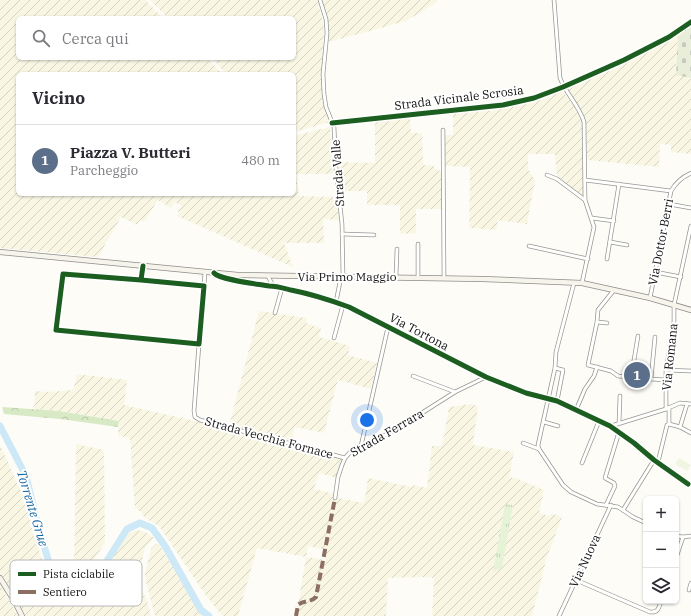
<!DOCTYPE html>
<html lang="it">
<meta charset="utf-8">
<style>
:root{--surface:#fff;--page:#f7f7f7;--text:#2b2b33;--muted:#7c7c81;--line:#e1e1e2;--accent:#ea580c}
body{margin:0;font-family:"IBM Plex Serif",serif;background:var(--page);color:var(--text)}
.controls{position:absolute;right:12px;bottom:12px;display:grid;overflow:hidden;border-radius:6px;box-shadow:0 1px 3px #0004}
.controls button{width:36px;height:36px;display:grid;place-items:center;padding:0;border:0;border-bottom:1px solid var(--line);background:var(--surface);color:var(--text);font:20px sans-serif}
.you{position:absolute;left:367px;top:420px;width:14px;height:14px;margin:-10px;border:3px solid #fff;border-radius:50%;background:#1a73e8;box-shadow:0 0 0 6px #1a73e833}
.badge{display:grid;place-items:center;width:26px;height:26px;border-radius:50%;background:var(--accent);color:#fff;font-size:13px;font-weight:700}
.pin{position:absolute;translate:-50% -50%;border:2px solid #fff;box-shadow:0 1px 4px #0006}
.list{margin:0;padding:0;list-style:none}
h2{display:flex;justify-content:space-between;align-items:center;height:52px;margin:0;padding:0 16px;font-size:17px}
h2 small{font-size:13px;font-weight:400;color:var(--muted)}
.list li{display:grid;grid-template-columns:26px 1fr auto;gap:12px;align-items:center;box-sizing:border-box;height:72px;padding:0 16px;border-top:1px solid var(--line)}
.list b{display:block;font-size:15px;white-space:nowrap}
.list p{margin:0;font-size:13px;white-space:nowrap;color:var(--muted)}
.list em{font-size:13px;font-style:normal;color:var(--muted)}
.icon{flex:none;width:22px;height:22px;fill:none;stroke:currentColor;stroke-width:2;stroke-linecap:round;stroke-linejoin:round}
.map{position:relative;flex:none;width:691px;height:616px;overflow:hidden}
.search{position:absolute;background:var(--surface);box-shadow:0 1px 3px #0004;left:16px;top:16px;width:280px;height:44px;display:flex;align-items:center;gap:10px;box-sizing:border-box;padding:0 14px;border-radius:6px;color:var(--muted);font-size:15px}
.panel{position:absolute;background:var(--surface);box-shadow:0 1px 3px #0004;left:16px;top:72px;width:280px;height:124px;border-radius:6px}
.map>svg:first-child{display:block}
.farmland{fill:url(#farmland-furrows);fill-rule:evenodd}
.grass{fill:url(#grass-tufts)}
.forest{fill:url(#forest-crowns)}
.cemetery{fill:url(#cemetery-stones)}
.pitch{fill:#f0f6e1}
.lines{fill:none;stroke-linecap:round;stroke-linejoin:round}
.river{stroke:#cde8f7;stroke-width:7}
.street-casing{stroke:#979795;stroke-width:4.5}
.secondary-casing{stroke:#8e8d8b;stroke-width:6}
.street{stroke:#fffffe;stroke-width:3}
.secondary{stroke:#f6f4eb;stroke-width:4.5}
.quiet{stroke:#8d6e63;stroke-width:4;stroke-dasharray:8 4;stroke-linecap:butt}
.cycleway-casing{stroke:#fff;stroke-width:8}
.cycleway{stroke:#1b5e20;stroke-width:5}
.labels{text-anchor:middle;stroke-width:4;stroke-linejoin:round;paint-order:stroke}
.street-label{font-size:12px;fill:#111;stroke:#fff}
.water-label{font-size:13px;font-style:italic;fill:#1768a6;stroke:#fff}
.key{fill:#fff;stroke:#b8b8b8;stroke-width:1}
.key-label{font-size:11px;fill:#111}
</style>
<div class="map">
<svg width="691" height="616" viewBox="0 0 691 616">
<defs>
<pattern id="farmland-furrows" width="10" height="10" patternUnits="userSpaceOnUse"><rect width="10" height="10" fill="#f9f7e4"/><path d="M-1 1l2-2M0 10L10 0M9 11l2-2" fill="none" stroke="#d4d3c3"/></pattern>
<pattern id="grass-tufts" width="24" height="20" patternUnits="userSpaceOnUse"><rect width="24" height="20" fill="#e7f3d7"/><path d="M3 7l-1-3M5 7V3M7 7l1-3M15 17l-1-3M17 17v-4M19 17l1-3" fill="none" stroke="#c5cfb8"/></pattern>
<pattern id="forest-crowns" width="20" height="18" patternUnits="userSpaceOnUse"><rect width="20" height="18" fill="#d8eac5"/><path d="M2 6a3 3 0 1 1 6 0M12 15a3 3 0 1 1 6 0" fill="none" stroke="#b8c8a8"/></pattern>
<pattern id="cemetery-stones" width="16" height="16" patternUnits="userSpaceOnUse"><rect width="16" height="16" fill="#e9eedb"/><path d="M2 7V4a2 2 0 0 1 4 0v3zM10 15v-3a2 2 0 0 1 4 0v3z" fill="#c7cbbb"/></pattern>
</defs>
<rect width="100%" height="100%" fill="#fdfcf7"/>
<g class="farmland">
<path d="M 0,0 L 145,0 L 163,18 L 18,18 L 18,58 L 207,58 L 222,74 L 18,74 L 18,194 L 294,194 L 294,136 L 330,127 L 333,174 L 296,174 L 299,196 L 336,197 L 339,220 L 323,219 L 324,243 L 284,243 L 293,267 L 177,216 L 180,212 L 177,211 L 182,206 L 175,202 L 171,208 L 158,200 L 144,222 L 140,220 L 137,225 L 121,217 L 98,257 L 0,248 Z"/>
<path d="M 150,0 L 317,0 L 323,22 L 324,32 L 321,74 L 322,96 L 330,122 L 294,132 L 294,74 L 226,74 L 212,58 L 294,58 L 294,18 L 168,18 Z"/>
<path d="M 322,0 L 437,0 L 437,2 L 406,21 L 329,42 L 327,18 Z"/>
<path d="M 675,35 L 678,35 L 676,75 L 691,78 L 691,154 L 671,152 L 671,145 L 660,144 L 659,167 L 587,160 L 586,123 L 579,106 L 568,89 L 570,87 L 647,51 Z"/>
<path d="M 561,89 L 575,107 L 581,118 L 583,124 L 583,197 L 557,178 L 555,154 L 528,154 L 528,169 L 535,180 L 527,224 L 498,220 L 496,230 L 469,228 L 470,167 L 445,166 L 445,135 L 453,135 L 453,112 L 511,105 L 529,101 Z"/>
<path d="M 410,118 L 411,133 L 422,133 L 423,165 L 434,166 L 435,169 L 441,171 L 442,209 L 416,209 L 416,233 L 400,234 L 400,205 L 367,205 L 367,191 L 340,191 L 337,162 L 375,163 L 375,121 Z"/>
<path d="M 259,311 L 307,318 L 306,323 L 321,328 L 319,337 L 350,346 L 348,355 L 377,363 L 371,389 L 338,380 L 324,433 L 295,427 L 291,443 L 229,426 Z"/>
<path d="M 77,374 L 127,380 L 124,405 L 217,426 L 342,459 L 337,478 L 319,473 L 314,489 L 335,494 L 334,497 L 364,503 L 368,478 L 412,487 L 413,485 L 427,488 L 432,446 L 441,446 L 444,435 L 449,407 L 470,404 L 478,406 L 473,445 L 514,452 L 509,477 L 518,479 L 544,490 L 539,513 L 550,516 L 551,513 L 562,517 L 547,557 L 532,616 L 432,616 L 434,578 L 426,577 L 388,578 L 386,616 L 296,616 L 306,557 L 257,548 L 238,616 L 222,616 L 202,590 L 160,527 L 144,517 L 141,512 L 135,508 L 130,438 L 118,436 L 119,421 L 59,411 L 34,409 L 35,391 L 48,392 L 71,390 L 74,387 ZM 308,546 L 327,550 L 325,560 L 306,557 Z"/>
<path d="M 76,444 L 104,450 L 105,542 L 97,555 L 88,567 L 76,574 L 74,573 Z"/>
<path d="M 0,445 L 24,498 L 33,533 L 45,567 L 50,576 L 56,582 L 75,588 L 90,584 L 103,572 L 128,533 L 136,530 L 144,531 L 154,538 L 146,546 L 144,551 L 139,575 L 140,586 L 147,601 L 151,616 L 26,616 L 0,572 Z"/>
<path d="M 156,544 L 159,544 L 191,597 L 204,616 L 155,616 L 147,586 L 145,573 L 151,549 Z"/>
<path d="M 0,585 L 14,609 L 18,616 L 0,616 Z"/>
</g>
<path class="grass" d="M 505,504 L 513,505 L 502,568 L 493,571 Z"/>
<path class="forest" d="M 2,407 L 59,411 L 119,421 L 118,427 L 60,419 L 4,414 Z"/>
<path class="cemetery" d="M 691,26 L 691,78 L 676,75 L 678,35 Z"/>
<path class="pitch" d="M 679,458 L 691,465 L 687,471 L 675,464 Z"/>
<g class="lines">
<path class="river" d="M 0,426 L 26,476 L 38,526 L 51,569 L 71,585 L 86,583 L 98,575 L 127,529 L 140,523 L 152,528 L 165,546 L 201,610 L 209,616"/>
<defs>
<g id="street">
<path d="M 320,0 L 326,19 L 327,33 L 323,74 L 324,94 L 326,107 L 334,127 L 336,169 L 342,224 L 343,277"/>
<path d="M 554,0 L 560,78 C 566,94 579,105 584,122 L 585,200 L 594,227 L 582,283"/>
<path d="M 332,123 L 503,105 L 534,98 L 563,87 L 624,60 L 669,37 L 691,22"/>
<path d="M 443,130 L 444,278"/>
<path d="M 547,175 L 557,179 L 585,200"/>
<path d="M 585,180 L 671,191"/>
<path d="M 669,204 L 691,208"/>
<path d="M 592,218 L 614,221"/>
<path d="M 342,234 L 374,235"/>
<path d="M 610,242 L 627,245"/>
<path d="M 529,246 L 588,259"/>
<path d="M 607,259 L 619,184"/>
<path d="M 655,272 L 681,277"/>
<path d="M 214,273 C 220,280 258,284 269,286 C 276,286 283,288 291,290 C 311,294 330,300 349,307 L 486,377 L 526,393 L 557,401 L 610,426 L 634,443 L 654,460 L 688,484"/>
<path d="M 268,276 L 271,282 L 274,286"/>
<path d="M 396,277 L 397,249"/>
<path d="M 418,277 L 418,244"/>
<path d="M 141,280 L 204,286 L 199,344 L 56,330 L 63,274 L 141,280 L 143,266"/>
<path d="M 574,283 L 556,352 L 555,368 L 538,445 L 539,449 L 563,485 L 571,492 L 597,504 L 618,507 L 633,517 L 646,523"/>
<path d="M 204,286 L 205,272"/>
<path d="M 614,290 L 598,310 L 597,322 L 588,365 L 611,371 L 618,376 L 651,379"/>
<path d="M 650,298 L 671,191 C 676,182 682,177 691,173"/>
<path d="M 336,302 L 341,277"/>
<path d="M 275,313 L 282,288"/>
<path d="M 597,322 L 607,323"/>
<path d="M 655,337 L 651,379 L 666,380"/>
<path d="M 334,338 L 343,305"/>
<path d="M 199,344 L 194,411 L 195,417 L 200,420 L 345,458"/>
<path d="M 555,368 L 563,370 L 557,401"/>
<path d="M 666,370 L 691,371"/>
<path d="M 413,376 L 455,392"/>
<path d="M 631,378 L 638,336"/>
<path d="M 666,409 L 666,370 L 674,321 L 674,305 L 691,226"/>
<path d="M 576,410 L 585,389 L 594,376 L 597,367"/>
<path d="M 544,422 L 558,426"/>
<path d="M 619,423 L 620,396"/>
<path d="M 669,424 L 680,427 L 691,433"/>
<path d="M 611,426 L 666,409 L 680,403 L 691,404"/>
<path d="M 680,427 L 687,404"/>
<path d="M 523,443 L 539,449"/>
<path d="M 361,446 L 388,327"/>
<path d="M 658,462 L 667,425 L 669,424 L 669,407"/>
<path d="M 582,463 L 599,421"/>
<path d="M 335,498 L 338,477 L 342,465 L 345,458 L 352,450 L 392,432 L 455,392 L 486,377"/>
<path d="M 606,505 L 615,486 L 614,483 L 605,478 L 619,432"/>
<path d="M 623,510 L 654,460"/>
<path d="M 676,536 L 683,537 L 691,536"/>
<path d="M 676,558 L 683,537"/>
<path d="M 576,580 L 650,612 C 658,613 659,608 661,601"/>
<path d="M 689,590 L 691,583"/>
<path d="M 559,616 L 611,505"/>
</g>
<g id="secondary">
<path d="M 0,252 L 238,275 L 482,279 L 582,283 L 650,298 L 691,310"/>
<path d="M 0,578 L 15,602 L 22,616"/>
</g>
</defs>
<use href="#street" class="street-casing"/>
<use href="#secondary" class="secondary-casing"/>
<use href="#street" class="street"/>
<use href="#secondary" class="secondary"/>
<path class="quiet" d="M 296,616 L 298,605 C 304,600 310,603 316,597 L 335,498"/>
<defs>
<g id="cycleway">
<path d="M 332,123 L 503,105 L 534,98 L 563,87 L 624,60 L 669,37 L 691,22"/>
<path d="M 214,273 C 220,280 258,284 269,286 C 276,286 283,288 291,290 C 311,294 330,300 349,307 L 486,377 L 526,393 L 557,401 L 610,426 L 634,443 L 654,460 L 688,484"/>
<path d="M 141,280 L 204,286 L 199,344 L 56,330 L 63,274 L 141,280 L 143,266"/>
</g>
</defs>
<use href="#cycleway" class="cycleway-casing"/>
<use href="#cycleway" class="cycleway"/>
</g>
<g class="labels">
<g class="street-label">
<text transform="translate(459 98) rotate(-7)" y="4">Strada Vicinale Scrosia</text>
<text transform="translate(338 173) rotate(-94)" y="4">Strada Valle</text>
<text transform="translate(661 242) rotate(-79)" y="4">Via Dottor Berri</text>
<text x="347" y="281">Via Primo Maggio</text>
<text transform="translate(419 332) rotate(28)" y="4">Via Tortona</text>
<text transform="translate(670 357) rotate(-84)" y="4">Via Romana</text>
<text transform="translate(387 433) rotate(-30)" y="4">Strada Ferrara</text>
<text transform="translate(269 438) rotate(15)" y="4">Strada Vecchia Fornace</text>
<text transform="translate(585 561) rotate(-65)" y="4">Via Nuova</text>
</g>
<g class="water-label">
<text transform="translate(33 508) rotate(73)" y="5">Torrente Grue</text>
</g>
</g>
<rect x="10" y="560" width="132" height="46" rx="6" class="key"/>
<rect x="18" y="572" width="18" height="4" fill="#1b5e20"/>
<rect x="18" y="590" width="18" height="4" fill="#8d6e63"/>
<g class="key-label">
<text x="43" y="578">Pista ciclabile</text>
<text x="43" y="596">Sentiero</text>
</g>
</svg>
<div class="controls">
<button>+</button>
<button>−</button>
<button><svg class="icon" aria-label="layers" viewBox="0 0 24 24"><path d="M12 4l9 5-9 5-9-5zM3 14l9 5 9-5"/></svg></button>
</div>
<div class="you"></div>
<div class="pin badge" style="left:637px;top:375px;background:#5c6f8a">1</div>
<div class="search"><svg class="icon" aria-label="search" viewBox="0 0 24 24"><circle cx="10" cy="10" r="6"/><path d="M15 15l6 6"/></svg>Cerca qui</div>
<section class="panel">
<h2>Vicino<small></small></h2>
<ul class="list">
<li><span class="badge" style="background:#5c6f8a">1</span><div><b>Piazza V. Butteri</b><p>Parcheggio</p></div><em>480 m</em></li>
</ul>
</section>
</div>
